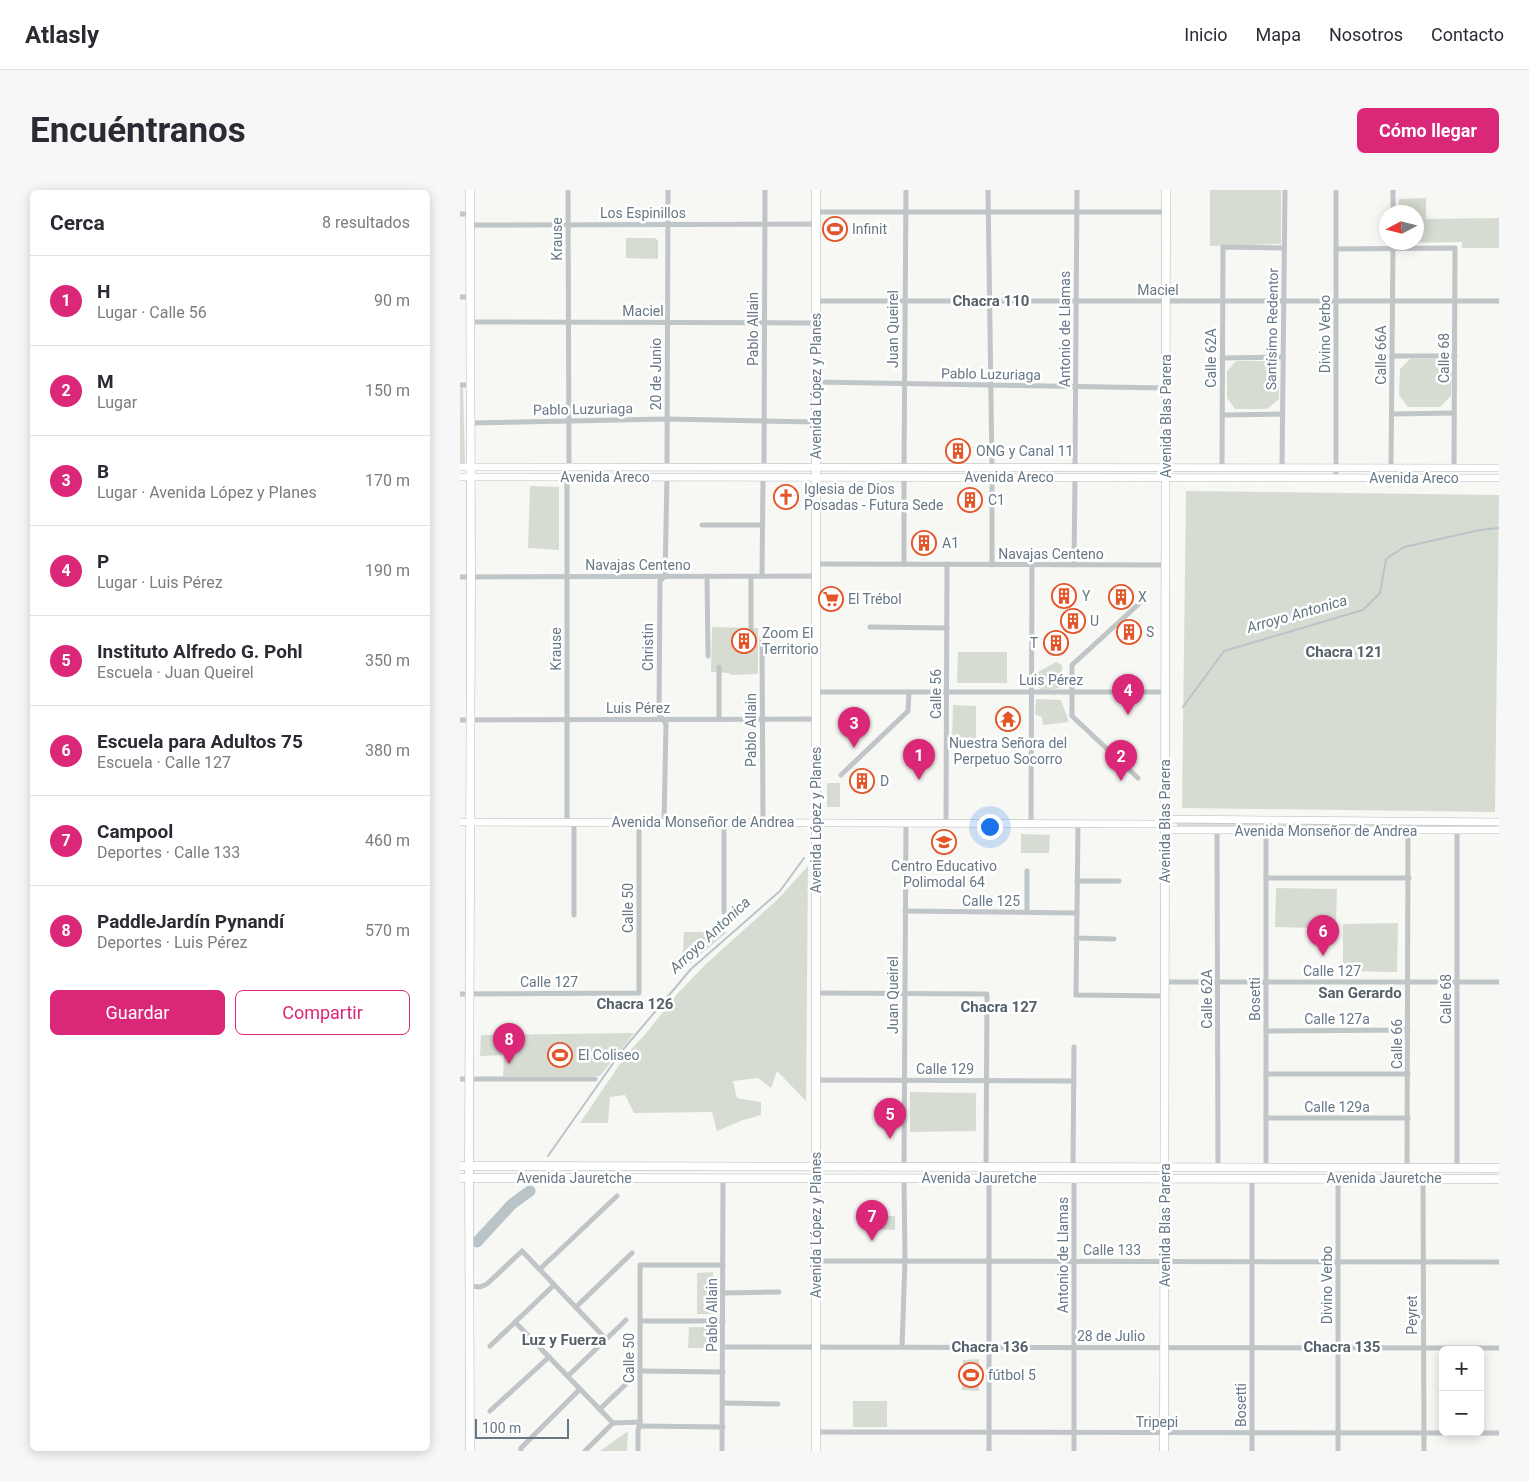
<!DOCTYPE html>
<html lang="es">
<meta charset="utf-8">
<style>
:root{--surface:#fff;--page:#f7f7f7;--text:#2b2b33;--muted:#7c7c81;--line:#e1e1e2;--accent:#db2777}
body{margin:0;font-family:Roboto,sans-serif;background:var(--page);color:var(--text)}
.controls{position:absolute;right:15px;bottom:15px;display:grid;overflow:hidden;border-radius:8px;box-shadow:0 2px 12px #0003}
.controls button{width:45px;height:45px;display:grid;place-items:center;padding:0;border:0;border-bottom:1px solid var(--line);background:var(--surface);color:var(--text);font:25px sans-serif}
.compass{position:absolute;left:919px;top:15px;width:45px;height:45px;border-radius:50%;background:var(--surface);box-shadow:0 2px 12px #0003;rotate:263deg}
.scale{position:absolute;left:15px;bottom:12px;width:94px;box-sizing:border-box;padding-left:5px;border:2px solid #667785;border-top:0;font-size:14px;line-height:18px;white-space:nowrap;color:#667785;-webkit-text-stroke:4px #fff;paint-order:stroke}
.you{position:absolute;left:529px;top:636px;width:18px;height:18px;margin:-12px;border:4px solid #fff;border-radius:50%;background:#1a73e8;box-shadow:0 0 0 8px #1a73e833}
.badge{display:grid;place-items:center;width:32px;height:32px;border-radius:50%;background:var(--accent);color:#fff;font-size:16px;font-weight:700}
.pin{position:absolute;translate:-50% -41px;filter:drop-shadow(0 1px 2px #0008)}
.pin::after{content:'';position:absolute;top:26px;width:18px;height:15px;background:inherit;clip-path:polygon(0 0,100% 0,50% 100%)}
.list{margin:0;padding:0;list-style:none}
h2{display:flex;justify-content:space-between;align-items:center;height:65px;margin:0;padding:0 20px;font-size:21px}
h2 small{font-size:16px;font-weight:400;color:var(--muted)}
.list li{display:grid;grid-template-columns:32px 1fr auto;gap:15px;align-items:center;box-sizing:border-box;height:90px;padding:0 20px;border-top:1px solid var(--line)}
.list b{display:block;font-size:19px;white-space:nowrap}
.list p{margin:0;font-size:16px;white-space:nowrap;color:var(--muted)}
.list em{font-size:16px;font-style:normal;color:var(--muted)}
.actions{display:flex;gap:10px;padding:15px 20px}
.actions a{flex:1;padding:11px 0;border:1px solid var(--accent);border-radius:8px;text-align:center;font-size:18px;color:var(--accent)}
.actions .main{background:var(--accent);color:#fff}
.map{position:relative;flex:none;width:1039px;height:1261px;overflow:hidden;border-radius:8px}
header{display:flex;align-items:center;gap:30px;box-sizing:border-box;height:70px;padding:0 25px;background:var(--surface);border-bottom:1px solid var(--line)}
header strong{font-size:24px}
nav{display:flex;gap:28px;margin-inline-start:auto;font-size:18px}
.intro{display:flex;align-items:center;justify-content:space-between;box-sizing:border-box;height:120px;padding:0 30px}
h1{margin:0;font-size:35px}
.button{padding:12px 22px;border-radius:8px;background:var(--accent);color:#fff;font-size:18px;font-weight:700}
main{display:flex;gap:30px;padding:0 30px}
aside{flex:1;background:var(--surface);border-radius:8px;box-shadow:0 2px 12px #0003}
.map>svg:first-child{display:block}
.green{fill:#d7dcd3}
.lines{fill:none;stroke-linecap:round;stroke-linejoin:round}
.stream{stroke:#b9c4c9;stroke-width:2}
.river{stroke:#b9c4c9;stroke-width:11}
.secondary-casing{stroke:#b5babf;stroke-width:8}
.primary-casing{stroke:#b2b7bb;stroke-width:9}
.minor{stroke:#c0c5c8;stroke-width:5}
.secondary{stroke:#fff;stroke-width:7}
.primary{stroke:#fff;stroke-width:8}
.labels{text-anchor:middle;stroke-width:5;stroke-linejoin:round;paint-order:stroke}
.street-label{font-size:14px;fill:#667785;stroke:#fff}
.poi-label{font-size:14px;fill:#667785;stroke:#fff;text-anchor:start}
.neighbourhood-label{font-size:15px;font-weight:bold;fill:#54616a;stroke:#fff}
.water-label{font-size:15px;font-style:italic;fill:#637881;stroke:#fff}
</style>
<header>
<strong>Atlasly</strong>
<nav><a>Inicio</a><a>Mapa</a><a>Nosotros</a><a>Contacto</a></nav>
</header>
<div class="intro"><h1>Encuéntranos</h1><a class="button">Cómo llegar</a></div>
<main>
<aside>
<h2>Cerca<small>8 resultados</small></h2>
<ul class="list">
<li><span class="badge">1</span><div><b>H</b><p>Lugar · Calle 56</p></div><em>90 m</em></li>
<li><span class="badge">2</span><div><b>M</b><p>Lugar</p></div><em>150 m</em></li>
<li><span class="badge">3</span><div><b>B</b><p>Lugar · Avenida López y Planes</p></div><em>170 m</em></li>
<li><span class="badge">4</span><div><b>P</b><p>Lugar · Luis Pérez</p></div><em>190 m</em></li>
<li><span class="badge">5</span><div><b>Instituto Alfredo G. Pohl</b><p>Escuela · Juan Queirel</p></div><em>350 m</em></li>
<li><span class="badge">6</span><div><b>Escuela para Adultos 75</b><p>Escuela · Calle 127</p></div><em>380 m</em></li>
<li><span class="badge">7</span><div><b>Campool</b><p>Deportes · Calle 133</p></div><em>460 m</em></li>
<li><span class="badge">8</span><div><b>PaddleJardín Pynandí</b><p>Deportes · Luis Pérez</p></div><em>570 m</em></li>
</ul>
<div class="actions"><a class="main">Guardar</a><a>Compartir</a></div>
</aside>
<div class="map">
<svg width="1039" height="1261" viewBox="0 0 1039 1261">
<rect width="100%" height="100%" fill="#f7f7f4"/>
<g class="green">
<path d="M 750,0 L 821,0 L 821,54 L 750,56 Z"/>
<path d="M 966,8 L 966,29 L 1039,28 L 1039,58 L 1002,58 L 1002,52 L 940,53 L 956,52 L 956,22 L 939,22 L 939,9 Z"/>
<path d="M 166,48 L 194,48 L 198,50 L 198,69 L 166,68 Z"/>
<path d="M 950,169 L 984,169 L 992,181 L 991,206 L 980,217 L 948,217 L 939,205 L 940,179 Z"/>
<path d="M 776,171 L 810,171 L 818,183 L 819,209 L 807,219 L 775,219 L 767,208 L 767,181 Z"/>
<path d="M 0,198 L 3,198 L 5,273 L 0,273 Z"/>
<path d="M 70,296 L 99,297 L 99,360 L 68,358 Z"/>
<path d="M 726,301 L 1039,305 L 1035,622 L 722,618 Z"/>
<path d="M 252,437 L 298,438 L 298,483 L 296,484 L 270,485 L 269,483 L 251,482 Z"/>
<path d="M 498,462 L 547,462 L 547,493 L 497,493 Z"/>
<path d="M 596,472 L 602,475 L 601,498 L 581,500 L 578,497 L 578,482 Z"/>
<path d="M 576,509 L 601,510 L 609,532 L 583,535 L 582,527 L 575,524 Z"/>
<path d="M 493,515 L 516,516 L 516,551 L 492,550 Z"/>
<rect x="367" y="593" width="13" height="24"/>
<path d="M 717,633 L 1032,633 L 1033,636 L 717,636 Z"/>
<path d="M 561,644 L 590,645 L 589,663 L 561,663 Z"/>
<path d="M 348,676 L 346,911 L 317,881 L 311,898 L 298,888 L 273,891 L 277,908 L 301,912 L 301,925 L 283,930 L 257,941 L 252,922 L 174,923 L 165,905 L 150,907 L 148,933 L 120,933 L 166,865 L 187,842 L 218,803 L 246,774 L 317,710 Z"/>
<path d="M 816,698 L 877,699 L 876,731 L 852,731 L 852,738 L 815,737 Z"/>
<path d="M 938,733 L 937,782 L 883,781 L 883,734 Z"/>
<path d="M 224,742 L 267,742 L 222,780 Z"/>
<path d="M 174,843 L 140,886 L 43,886 L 44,865 L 20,866 L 21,845 Z"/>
<path d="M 450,902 L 516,903 L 516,941 L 450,942 Z"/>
<path d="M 409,1026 L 435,1026 L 435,1040 L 409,1039 Z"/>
<path d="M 253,1082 L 253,1124 L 237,1124 L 237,1083 Z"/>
<path d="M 229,1137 L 252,1137 L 252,1158 L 228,1158 Z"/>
<path d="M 519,1169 L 519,1201 L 502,1200 L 503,1170 Z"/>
<rect x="393" y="1211" width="34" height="26"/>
<path d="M 168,1241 L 167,1261 L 140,1261 Z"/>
</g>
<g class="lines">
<g class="stream">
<path d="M 723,517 L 764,461 L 903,420 L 920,403 L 926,369 L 944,357 L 1020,340 L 1039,338"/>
<path d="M 88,966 L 161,862 L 199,817 L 231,779 L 320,701 L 344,668"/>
</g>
<path class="river" d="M 17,1052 L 52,1014 L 70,1001"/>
<defs>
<g id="secondary">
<path d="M 0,277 L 1039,278"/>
<path d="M 0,287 L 1039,288"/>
<path d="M 0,632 L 695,634 L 705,629 L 1039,632"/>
<path d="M 702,638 L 705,640 L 1039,640"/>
</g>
<g id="primary">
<path d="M 10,0 L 11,387 L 9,976 L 10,1261"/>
<path d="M 0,976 L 1039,978"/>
<path d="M 0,988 L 1039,989"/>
<path d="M 356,1261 L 356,0"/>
<path d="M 704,1261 L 706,0"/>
</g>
</defs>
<use href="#secondary" class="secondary-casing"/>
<use href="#primary" class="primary-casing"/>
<g class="minor">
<path d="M 108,0 L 109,277"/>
<path d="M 528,0 L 532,278"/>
<path d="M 356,22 L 706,22"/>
<path d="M 933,22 L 933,0"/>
<path d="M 0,24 L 10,24"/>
<path d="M 10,35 L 356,34"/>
<path d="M 876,59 L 995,58 L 994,278"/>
<path d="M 0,107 L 10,107"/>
<path d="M 356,111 L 1039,111"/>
<path d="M 10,132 L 356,133"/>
<path d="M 932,166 L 995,166"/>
<path d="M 762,168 L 823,167"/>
<path d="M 356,192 L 706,198"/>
<path d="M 0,195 L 10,195"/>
<path d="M 932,224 L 994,223"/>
<path d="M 762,225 L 823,224"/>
<path d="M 10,233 L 207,229 L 356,232"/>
<path d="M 207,278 L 208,0"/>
<path d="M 304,278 L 305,0"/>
<path d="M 444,278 L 446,0"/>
<path d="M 615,278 L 617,0"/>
<path d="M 762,278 L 763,57 L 824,58"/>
<path d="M 822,278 L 825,0"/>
<path d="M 931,278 L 933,52"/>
<path d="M 876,288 L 876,0"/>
<path d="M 242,335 L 303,335"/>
<path d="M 356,374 L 705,375"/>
<path d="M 444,374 L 444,287"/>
<path d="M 532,375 L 532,287"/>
<path d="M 614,375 L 615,288"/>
<path d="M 247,386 L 248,466"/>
<path d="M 291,386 L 291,440"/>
<path d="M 302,386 L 303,287"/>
<path d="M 0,387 L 356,386"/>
<path d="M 205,387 L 207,287"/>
<path d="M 410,437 L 487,438"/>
<path d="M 302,448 L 303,632"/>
<path d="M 259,477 L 259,529"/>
<path d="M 356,502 L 705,502"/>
<path d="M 0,530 L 356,529"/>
<path d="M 381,585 L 448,521 L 449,502"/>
<path d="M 678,588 L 612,526 L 612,475 L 682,411"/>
<path d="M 107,632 L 107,287"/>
<path d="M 114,632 L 114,725"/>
<path d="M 204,632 L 206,534 L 199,524 L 200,391 L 204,387"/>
<path d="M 264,632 L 264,722"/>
<path d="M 486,633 L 487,374"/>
<path d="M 571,634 L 572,375"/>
<path d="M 618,634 L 616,805 L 705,806"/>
<path d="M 757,641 L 758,977"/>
<path d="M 806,641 L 806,977"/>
<path d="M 806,688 L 949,688"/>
<path d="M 617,691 L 659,691"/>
<path d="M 445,721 L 616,723"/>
<path d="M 567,722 L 567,681"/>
<path d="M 616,748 L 654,749"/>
<path d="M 705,792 L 1039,792"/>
<path d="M 356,803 L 527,804 L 526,977"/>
<path d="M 0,804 L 179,803 L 179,632"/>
<path d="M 806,841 L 948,840"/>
<path d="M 806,884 L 948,884"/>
<path d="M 0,889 L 135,889"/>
<path d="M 356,890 L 614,891"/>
<path d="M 806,928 L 948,928"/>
<path d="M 444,977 L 446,633"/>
<path d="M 613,977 L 614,857"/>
<path d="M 947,978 L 948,640"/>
<path d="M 997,978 L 997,640"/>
<path d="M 529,988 L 529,1261"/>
<path d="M 614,988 L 614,1261"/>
<path d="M 963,988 L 964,1261"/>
<path d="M 356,1071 L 1039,1072"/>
<path d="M 80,1079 L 157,1006"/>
<path d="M 10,1096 L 20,1097 L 27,1094 L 62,1061 L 146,1149"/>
<path d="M 263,1103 L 319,1102"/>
<path d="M 116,1117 L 172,1063"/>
<path d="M 181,1131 L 263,1131"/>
<path d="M 55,1132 L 153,1233"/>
<path d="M 30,1156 L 94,1095"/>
<path d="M 263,1157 L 1039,1158"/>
<path d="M 442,1157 L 445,1071 L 444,988"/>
<path d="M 180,1181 L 263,1182"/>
<path d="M 108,1186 L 166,1130"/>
<path d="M 263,1213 L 318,1214"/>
<path d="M 140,1219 L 166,1194"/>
<path d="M 30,1221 L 89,1167"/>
<path d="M 153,1233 L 180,1232"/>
<path d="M 180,1236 L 263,1237"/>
<path d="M 356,1242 L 1039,1243"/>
<path d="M 61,1261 L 61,1258 L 120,1199"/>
<path d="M 125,1261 L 153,1233"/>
<path d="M 178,1261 L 178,1241 L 180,1232 L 180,1075 L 263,1075"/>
<path d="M 262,1261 L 263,988"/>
<path d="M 792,1261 L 792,988"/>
<path d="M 878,1261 L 878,988"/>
</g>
<use href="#secondary" class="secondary"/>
<use href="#primary" class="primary"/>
</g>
<defs>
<symbol id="stadium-ring" viewBox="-11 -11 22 22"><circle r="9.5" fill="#fff" stroke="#e2562a" stroke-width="1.5"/><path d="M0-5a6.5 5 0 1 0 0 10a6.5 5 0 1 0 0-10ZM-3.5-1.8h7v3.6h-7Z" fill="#e2562a"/></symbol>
<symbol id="building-ring" viewBox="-11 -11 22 22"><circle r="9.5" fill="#fff" stroke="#e2562a" stroke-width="1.5"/><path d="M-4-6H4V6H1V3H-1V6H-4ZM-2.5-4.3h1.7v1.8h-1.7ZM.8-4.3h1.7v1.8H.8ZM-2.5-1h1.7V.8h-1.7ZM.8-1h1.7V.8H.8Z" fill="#e2562a"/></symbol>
<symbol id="church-ring" viewBox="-11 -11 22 22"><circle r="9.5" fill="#fff" stroke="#e2562a" stroke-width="1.5"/><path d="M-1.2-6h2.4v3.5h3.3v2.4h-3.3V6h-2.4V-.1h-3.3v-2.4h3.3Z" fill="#e2562a"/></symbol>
<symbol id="supermarket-ring" viewBox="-11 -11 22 22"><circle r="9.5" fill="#fff" stroke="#e2562a" stroke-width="1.5"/><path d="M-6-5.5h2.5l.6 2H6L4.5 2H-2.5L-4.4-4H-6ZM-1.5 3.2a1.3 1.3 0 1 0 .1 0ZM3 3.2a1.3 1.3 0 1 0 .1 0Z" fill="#e2562a"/></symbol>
<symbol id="temple-ring" viewBox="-11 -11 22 22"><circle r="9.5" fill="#fff" stroke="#e2562a" stroke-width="1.5"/><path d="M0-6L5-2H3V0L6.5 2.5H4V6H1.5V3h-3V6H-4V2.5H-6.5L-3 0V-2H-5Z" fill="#e2562a"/></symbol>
<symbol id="school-ring" viewBox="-11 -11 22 22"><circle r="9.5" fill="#fff" stroke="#e2562a" stroke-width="1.5"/><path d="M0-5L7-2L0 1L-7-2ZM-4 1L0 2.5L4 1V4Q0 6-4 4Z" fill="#e2562a"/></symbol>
</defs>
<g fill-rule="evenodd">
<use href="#stadium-ring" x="361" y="25" width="28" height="28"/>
<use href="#building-ring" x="484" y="247" width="28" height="28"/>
<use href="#church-ring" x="312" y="293" width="28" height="28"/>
<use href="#building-ring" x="496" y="296" width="28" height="28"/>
<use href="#building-ring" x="450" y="339" width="28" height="28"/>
<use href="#building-ring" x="590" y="392" width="28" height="28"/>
<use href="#building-ring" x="647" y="393" width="28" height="28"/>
<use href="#supermarket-ring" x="357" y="395" width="28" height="28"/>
<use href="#building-ring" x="599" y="417" width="28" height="28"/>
<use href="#building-ring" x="655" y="428" width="28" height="28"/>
<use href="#building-ring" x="270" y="437" width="28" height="28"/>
<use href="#building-ring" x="582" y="439" width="28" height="28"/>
<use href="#temple-ring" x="534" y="515" width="28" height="28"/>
<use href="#building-ring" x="388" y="577" width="28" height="28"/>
<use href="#school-ring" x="470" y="638" width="28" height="28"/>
<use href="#stadium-ring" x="86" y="851" width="28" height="28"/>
<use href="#stadium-ring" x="497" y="1171" width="28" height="28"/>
</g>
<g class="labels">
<g class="street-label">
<text x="183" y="28">Los Espinillos</text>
<text transform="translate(97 49) rotate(-90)" y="5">Krause</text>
<text x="698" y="105">Maciel</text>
<text x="183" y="126">Maciel</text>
<text transform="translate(293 139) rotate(-90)" y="5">Pablo Allain</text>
<text transform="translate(433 139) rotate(-90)" y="5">Juan Queirel</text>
<text transform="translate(605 139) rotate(-90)" y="5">Antonio de Llamas</text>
<text transform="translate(812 139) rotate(-89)" y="5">Santísimo Redentor</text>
<text transform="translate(865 144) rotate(-90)" y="5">Divino Verbo</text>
<text transform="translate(921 165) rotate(-90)" y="5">Calle 66A</text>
<text transform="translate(751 168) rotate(-90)" y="5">Calle 62A</text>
<text transform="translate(984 168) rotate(-90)" y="5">Calle 68</text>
<text transform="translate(196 184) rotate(-90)" y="5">20 de Junio</text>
<text transform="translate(531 184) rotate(1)" y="5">Pablo Luzuriaga</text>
<text transform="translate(356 196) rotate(-90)" y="5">Avenida López y Planes</text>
<text transform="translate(123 219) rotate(-1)" y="5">Pablo Luzuriaga</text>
<text transform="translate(706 226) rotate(-90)" y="5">Avenida Blas Parera</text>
<text x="145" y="292">Avenida Areco</text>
<text x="549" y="292">Avenida Areco</text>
<text x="954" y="293">Avenida Areco</text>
<text x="591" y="369">Navajas Centeno</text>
<text x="178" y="380">Navajas Centeno</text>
<text transform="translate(188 457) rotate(-90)" y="5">Christin</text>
<text transform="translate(96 459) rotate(-90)" y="5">Krause</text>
<text x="591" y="495">Luis Pérez</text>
<text transform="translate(476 504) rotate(-90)" y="5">Calle 56</text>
<text x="178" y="523">Luis Pérez</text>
<text transform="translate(291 540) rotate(-90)" y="5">Pablo Allain</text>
<text transform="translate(356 630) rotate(-90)" y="5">Avenida López y Planes</text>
<text transform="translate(705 631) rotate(-90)" y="5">Avenida Blas Parera</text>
<text x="243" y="637">Avenida Monseñor de Andrea</text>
<text x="866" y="646">Avenida Monseñor de Andrea</text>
<text x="531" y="716">Calle 125</text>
<text transform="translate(168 718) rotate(-90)" y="5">Calle 50</text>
<text x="872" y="786">Calle 127</text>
<text x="89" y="797">Calle 127</text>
<text transform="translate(433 805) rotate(-90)" y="5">Juan Queirel</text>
<text transform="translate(747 809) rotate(-90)" y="5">Calle 62A</text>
<text transform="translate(795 809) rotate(-90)" y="5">Bosetti</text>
<text transform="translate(986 809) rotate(-90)" y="5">Calle 68</text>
<text x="877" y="834">Calle 127a</text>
<text transform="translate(937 854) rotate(-90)" y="5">Calle 66</text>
<text x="485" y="884">Calle 129</text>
<text x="877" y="922">Calle 129a</text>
<text x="114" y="993">Avenida Jauretche</text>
<text x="519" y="993">Avenida Jauretche</text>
<text x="924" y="993">Avenida Jauretche</text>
<text transform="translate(356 1035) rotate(-90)" y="5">Avenida López y Planes</text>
<text transform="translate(705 1035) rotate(-90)" y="5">Avenida Blas Parera</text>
<text x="652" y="1065">Calle 133</text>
<text transform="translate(603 1065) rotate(-90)" y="5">Antonio de Llamas</text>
<text transform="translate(867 1095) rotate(-90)" y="5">Divino Verbo</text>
<text transform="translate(252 1125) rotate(-90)" y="5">Pablo Allain</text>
<text transform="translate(952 1125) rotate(-90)" y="5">Peyret</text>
<text x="651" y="1151">28 de Julio</text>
<text transform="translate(169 1168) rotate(-90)" y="5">Calle 50</text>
<text transform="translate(781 1215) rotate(-90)" y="5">Bosetti</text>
<text x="697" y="1237">Tripepi</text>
</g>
<g class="poi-label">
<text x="392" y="44">Infinit</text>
<text x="516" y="266">ONG y Canal 11</text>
<text x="344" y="304">Iglesia de Dios<tspan x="344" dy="16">Posadas - Futura Sede</tspan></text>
<text x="528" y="315">C1</text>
<text x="482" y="358">A1</text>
<text x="622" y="411">Y</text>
<text x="678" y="412">X</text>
<text x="388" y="414">El Trébol</text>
<text x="630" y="436">U</text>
<text x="686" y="447">S</text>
<text x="302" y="448">Zoom El<tspan x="302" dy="16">Territorio</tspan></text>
<text x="578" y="458" text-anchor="end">T</text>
<text x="548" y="558" text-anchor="middle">Nuestra Señora del<tspan x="548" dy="16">Perpetuo Socorro</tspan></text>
<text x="420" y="596">D</text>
<text x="484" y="681" text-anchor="middle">Centro Educativo<tspan x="484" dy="16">Polimodal 64</tspan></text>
<text x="118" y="870">El Coliseo</text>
<text x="528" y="1190">fútbol 5</text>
</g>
<g class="neighbourhood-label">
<text x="531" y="116">Chacra 110</text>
<text x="884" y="467">Chacra 121</text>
<text x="900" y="808">San Gerardo</text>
<text x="175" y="819">Chacra 126</text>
<text x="539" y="822">Chacra 127</text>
<text x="104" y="1155">Luz y Fuerza</text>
<text x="530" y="1162">Chacra 136</text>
<text x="882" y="1162">Chacra 135</text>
</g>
<g class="water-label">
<text transform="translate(837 424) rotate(-16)" y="5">Arroyo Antonica</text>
<text transform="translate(250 745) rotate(-43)" y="5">Arroyo Antonica</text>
</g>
</g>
</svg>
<div class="controls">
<button>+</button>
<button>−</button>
</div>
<svg class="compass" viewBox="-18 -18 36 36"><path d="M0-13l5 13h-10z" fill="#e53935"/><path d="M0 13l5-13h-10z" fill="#7c7c81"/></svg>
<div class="scale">100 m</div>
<div class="you"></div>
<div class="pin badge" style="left:459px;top:590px">1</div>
<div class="pin badge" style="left:661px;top:591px">2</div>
<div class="pin badge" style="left:394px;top:558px">3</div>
<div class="pin badge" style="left:668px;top:525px">4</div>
<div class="pin badge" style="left:430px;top:949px">5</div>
<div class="pin badge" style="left:863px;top:766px">6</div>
<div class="pin badge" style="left:412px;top:1051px">7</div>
<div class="pin badge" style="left:49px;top:874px">8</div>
</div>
</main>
